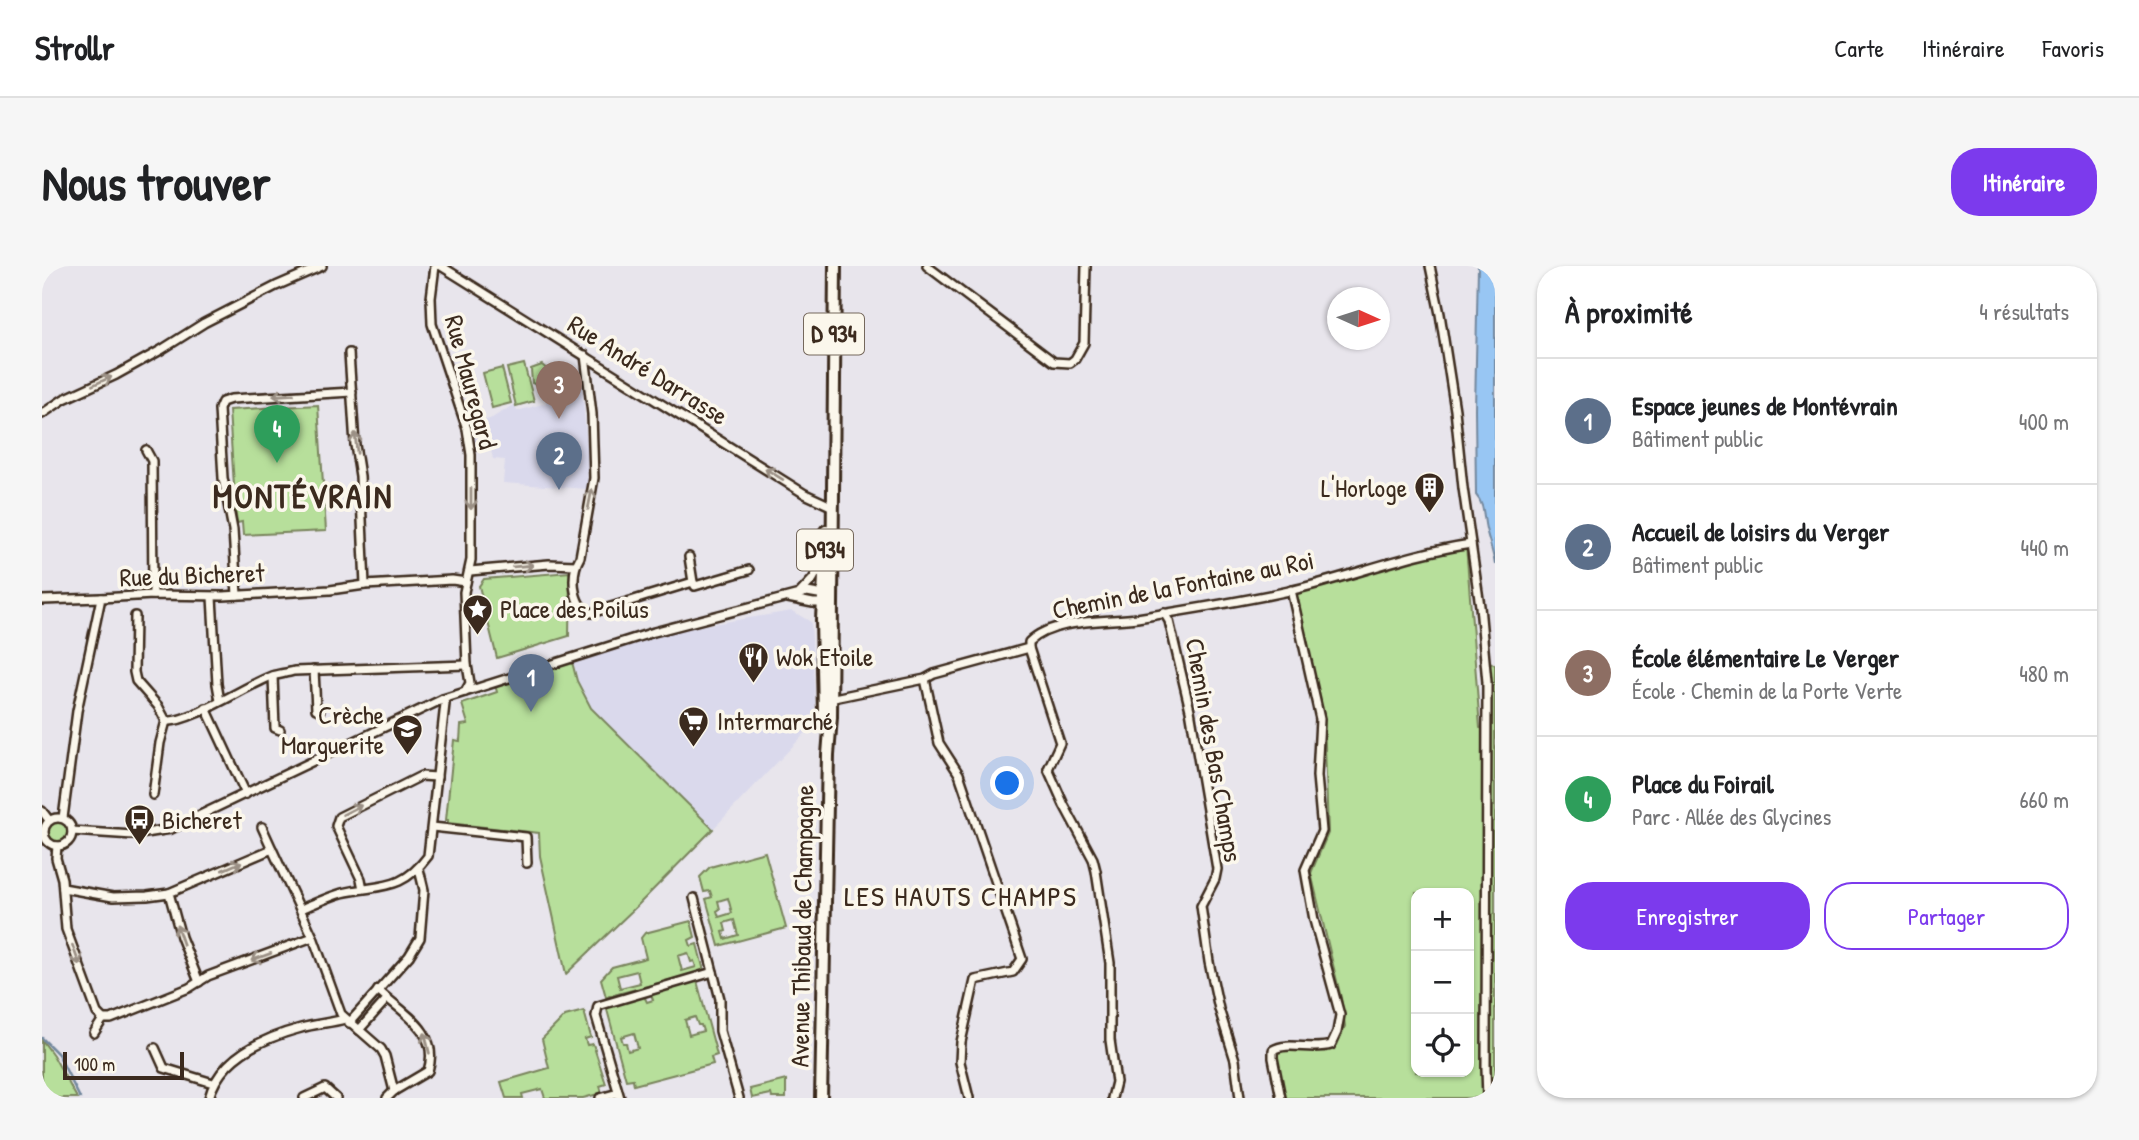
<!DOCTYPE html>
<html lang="fr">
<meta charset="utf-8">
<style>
:root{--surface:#fff;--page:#f6f6f6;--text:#202124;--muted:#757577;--line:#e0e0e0;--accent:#7c3aed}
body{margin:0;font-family:"Patrick Hand",sans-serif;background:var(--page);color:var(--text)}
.controls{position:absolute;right:21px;bottom:21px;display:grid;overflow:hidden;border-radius:14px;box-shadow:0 2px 5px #0004}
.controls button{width:63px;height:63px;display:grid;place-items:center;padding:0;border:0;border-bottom:2px solid var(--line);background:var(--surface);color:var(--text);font:35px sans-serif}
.compass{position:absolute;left:1285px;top:21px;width:63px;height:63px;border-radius:50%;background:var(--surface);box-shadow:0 2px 5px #0004;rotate:93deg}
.scale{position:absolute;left:21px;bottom:18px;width:121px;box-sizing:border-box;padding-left:7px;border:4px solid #3b2a1e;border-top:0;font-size:19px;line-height:24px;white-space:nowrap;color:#3b2a1e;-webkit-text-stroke:5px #fbf7ec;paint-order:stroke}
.you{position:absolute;left:966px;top:518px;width:24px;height:24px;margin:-18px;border:5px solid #fff;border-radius:50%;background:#1a73e8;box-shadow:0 0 0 10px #1a73e833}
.badge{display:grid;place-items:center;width:46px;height:46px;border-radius:50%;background:var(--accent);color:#fff;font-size:23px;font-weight:700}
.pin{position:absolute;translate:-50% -58px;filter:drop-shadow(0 2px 4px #0008)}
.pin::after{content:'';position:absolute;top:37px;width:24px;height:21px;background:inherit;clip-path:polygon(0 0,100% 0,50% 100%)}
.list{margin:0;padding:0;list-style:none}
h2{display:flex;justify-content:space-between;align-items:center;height:91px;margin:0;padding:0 28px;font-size:30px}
h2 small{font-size:23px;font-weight:400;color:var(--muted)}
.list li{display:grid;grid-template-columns:46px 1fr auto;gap:21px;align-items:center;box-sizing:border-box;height:126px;padding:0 28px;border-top:2px solid var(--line)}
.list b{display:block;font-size:26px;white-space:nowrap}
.list p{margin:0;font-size:23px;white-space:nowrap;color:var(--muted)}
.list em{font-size:23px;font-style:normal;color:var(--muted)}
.actions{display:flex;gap:14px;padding:21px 28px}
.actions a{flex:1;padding:16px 0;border:2px solid var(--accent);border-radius:28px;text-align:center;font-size:24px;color:var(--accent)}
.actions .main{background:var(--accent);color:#fff}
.icon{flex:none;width:38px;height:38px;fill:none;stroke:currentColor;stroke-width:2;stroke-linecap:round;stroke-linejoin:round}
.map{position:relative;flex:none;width:1453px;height:832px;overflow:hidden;border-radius:28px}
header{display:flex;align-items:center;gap:42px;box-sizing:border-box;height:98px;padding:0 35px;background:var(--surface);border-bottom:2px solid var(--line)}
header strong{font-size:33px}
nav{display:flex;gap:38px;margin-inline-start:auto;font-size:24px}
.intro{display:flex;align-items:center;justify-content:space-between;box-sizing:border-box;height:168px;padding:0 42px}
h1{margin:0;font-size:49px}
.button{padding:18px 32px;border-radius:28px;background:var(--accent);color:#fff;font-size:24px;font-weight:700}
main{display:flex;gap:42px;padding:0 42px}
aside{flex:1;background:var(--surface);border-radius:28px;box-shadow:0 2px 5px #0004}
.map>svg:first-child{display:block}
.built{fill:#dad9ec}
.green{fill:#b7df9b;stroke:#79845c;stroke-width:2;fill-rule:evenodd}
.water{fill:#98c6f3;stroke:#73889e;stroke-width:2}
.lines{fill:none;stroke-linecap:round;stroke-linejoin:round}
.stream{stroke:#73889e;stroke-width:2.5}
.street-casing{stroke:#3b2a1e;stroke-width:12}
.primary-casing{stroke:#3b2a1e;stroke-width:16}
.street{stroke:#fbf7ec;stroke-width:7}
.primary{stroke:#fbf7ec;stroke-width:10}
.oneway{stroke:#9b9085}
.labels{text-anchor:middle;stroke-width:7;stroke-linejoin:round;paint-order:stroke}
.shield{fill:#fbf7ec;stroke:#75685c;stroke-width:2}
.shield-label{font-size:24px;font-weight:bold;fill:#3b2a1e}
.street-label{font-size:26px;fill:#3b2a1e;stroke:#fbf7ec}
.poi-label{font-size:26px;fill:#3b2a1e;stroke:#fbf7ec;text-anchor:start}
.neighbourhood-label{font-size:28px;letter-spacing:2px;fill:#3b2a1e;stroke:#fbf7ec}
.district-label{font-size:33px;font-weight:bold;letter-spacing:2px;fill:#3b2a1e;stroke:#fbf7ec}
</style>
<header>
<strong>Strollr</strong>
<nav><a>Carte</a><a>Itinéraire</a><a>Favoris</a></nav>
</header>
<div class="intro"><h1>Nous trouver</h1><a class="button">Itinéraire</a></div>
<main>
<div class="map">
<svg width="1453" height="832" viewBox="0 0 1453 832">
<rect width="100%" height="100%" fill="#e8e5ec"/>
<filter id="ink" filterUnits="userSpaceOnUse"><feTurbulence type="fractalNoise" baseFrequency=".0143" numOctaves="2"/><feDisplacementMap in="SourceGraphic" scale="14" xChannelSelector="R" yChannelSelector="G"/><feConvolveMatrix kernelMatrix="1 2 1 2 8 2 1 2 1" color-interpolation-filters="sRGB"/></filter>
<g filter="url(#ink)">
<g class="built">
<path d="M 521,107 L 529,110 L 539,110 L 545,180 L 546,223 L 461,217 L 463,194 L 451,193 L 448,180 L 433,182 L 429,159 L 450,152 L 473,138 L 475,145 L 504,137 L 504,133 Z"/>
<path d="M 750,345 L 769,356 L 774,456 L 671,563 L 549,442 L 535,415 L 530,396 L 640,363 Z"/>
</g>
<g class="green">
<path d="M 482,98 L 492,135 L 474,140 L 465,102 Z"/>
<path d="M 500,99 L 506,104 L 497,120 L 490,117 L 489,103 Z"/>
<path d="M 460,102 L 469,137 L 450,142 L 441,107 Z"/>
<path d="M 276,139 L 284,265 L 201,269 L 200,256 L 195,257 L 194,250 L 187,144 Z"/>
<path d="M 1424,279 L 1438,462 L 1443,463 L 1443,393 L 1453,399 L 1453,832 L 1239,832 L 1231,784 L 1295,779 L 1303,760 L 1299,732 L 1269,607 L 1286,567 L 1282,450 L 1249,324 ZM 1374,627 L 1427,627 L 1427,806 L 1374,806 Z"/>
<path d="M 528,306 L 527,370 L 455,392 L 437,320 L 442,313 Z"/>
<path d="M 530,396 L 535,415 L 549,442 L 671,563 L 595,640 L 524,708 L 498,590 L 497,567 L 406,557 L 406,554 L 404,554 L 412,474 L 418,475 L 419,459 L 426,458 L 420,438 L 455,426 L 453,419 Z"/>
<circle cx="15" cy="566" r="11"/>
<path d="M 723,586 L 744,662 L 677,680 L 664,633 L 670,631 L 668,625 L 662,626 L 658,611 L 668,601 ZM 686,632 L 690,647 L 677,651 L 675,645 L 678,643 L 676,635 ZM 692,654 L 696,669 L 683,673 L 681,666 L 684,665 L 682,657 Z"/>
<path d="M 649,655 L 653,671 L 647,674 L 649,680 L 655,678 L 662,705 L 564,731 L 559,713 L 570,701 L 604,692 L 599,672 L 603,667 ZM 646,687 L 649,696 L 652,695 L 654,701 L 640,705 L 636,690 ZM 595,705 L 598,717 L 578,722 L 575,710 Z"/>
<path d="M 655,715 L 675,789 L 669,791 L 671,798 L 592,819 L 591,813 L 584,814 L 564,740 L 602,730 L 605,736 L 611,734 L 609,728 ZM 653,751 L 656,759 L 659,759 L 661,765 L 647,769 L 643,754 ZM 592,767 L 596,782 L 586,785 L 584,777 L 581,777 L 579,771 Z"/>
<path d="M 542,745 L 549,771 L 543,773 L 545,779 L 551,778 L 564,818 L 558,820 L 560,827 L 541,832 L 503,832 L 500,823 L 480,828 L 481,832 L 464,832 L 459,816 L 507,802 L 500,773 L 523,750 Z"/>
<path d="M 0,774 L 11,789 L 35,832 L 0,832 Z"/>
<path d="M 744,814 L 744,832 L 730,832 L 729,828 L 710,832 L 708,823 Z"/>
</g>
<path class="water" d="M 1436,0 L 1453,0 L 1453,299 C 1451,286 1447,275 1444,263 C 1441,251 1443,239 1434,229 L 1433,143 Z"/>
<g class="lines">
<path class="stream" d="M 0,772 L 16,788 L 38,832"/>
<defs>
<g id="street">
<path d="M 393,0 L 389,32 L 390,58 L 425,163 L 429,189 L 429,294 L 422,326 L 425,399 L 428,417 L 423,426"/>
<path d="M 399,0 L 763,228 L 791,241"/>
<path d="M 885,0 L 1012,96 L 1028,97 L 1033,93 L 1042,77 L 1044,0"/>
<path d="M 1388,0 L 1398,48 L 1413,144 L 1421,222 L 1438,340 L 1445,416 L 1444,803 L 1445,832"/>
<path d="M 307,87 L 313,179 L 318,210 L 323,319"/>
<path d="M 543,89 L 550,148 L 552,212 L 538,291 C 528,308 530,341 549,347 L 651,316 L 653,320 L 707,304"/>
<path d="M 0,148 L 22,133 L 74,109 L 119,84 L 162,57 L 234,20 L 280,0"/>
<path d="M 104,184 L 110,195 L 111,329"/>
<path d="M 647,291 L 651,316"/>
<path d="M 428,305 L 507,298 L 534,299"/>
<path d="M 757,328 L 771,313 L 781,295"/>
<path d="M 195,329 L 191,264 L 181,212 L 177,143 L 180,136 L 189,133 L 310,126"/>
<path d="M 170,331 L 175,418 L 178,435"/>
<path d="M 746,332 L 771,337 L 782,337"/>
<path d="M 0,334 L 59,332"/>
<path d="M 1122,347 L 1127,355 L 1148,444 L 1175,603 L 1173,613 L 1159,640 L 1167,696 L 1177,743 L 1193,794 L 1198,832"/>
<path d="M 93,350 L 92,406 L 94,415 L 116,440 L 124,455 C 146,458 205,419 230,410 C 237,408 245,407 252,405 L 425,399"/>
<path d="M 987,382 L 1018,477 L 1006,503 L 1022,539 L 1051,593 L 1054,605 L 1068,697 L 1068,774 L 1074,816 L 1070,832"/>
<path d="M 272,404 L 274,443 L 278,444"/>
<path d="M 231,410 L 233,462 L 238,464"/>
<path d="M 883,413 L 897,477 L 917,508 L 980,693 L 971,706 L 933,714 L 919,776 L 918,796 L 927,832"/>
<path d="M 787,433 L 883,413 L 892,408 L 987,382 L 987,376 C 1012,352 1063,356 1095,352 C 1146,344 1197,336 1247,325 C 1308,311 1367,287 1429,278"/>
<path d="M 164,442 L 204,528"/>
<path d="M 111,529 L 118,477 L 124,455"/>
<path d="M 0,545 L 7,554"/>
<circle cx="16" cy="566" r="14"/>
<path d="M 21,552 L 35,445 L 59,332 L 111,329 L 181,330 L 288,324 L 323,319 L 410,314 L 424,316"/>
<path d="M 220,561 L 230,583"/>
<path d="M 390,561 L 484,571 L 485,597"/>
<path d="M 30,565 L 91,569 L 129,563 L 401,433 L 612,366 L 765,326 L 782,329"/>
<path d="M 15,580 L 14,592 L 20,613 L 24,663 L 55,747 L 61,753 L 69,753 L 147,722 L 166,710 L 271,671"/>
<path d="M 21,622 L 71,631 L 105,630 L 127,627 L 230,583 L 271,671 L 299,748 L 339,783 L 343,790 L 352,825"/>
<path d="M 321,623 L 319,613 L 294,560 L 297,551 L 379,510 L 395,511"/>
<path d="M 127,627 L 139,671 L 157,716"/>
<path d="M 652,632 L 678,733 L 678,765 L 697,832"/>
<path d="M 259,643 C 272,638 286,631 300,627 C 339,618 359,626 386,590 L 403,438 L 401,433"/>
<path d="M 336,724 C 360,747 399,765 386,805 L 352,825 L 345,832"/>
<path d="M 307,757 L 367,690 L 378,672 L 382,624 L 377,603"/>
<path d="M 317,764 L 345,733"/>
<path d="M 52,767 L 61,753"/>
<path d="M 113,782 L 122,802 L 171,817"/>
<path d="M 167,832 C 178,791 221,772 259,762 C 273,758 288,757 303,753"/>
<path d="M 262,832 L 283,822 L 294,832"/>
<path d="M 558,832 L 576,827"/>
<path d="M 578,832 L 554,750 L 556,740 L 671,706"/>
<path d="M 1239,832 L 1231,792 L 1231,784 C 1245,775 1270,785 1289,779 L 1295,766 L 1298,749 L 1272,654 L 1263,604 L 1280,565 L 1275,510 L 1278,453 L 1249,324"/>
</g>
<g id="primary">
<path d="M 782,448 L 780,354 L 784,265"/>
<path d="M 779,832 L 786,489 L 789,451 L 793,0"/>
</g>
</defs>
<use href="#street" class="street-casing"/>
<use href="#primary" class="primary-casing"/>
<use href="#street" class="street"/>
<use href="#primary" class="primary"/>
</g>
<defs><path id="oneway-shaft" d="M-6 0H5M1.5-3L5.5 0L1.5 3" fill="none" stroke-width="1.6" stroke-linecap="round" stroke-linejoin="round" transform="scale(1.75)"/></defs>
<g class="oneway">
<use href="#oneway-shaft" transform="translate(60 115) rotate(-24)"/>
<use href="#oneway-shaft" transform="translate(241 129) rotate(176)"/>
<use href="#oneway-shaft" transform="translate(314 177) rotate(-96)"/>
<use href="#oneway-shaft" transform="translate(732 208) rotate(-148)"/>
<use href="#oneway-shaft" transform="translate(429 233) rotate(90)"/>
<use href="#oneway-shaft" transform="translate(548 233) rotate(-79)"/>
<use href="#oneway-shaft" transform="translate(481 300) rotate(-5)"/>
<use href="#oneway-shaft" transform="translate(310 544) rotate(-27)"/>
<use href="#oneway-shaft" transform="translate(190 600) rotate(-23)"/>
<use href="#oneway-shaft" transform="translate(138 669) rotate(-109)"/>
<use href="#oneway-shaft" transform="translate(34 689) rotate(70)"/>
<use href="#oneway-shaft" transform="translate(219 691) rotate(160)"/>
<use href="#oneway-shaft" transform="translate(385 777) rotate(-103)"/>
</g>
</g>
<defs>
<symbol id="building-pin" viewBox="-11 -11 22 30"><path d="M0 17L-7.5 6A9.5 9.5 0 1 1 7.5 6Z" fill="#3b2a1e" stroke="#fbf7ec"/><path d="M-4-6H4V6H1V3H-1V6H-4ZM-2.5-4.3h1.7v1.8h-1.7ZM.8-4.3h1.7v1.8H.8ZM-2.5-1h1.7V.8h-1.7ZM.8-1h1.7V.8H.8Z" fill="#fff"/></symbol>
<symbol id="sight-pin" viewBox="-11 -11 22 30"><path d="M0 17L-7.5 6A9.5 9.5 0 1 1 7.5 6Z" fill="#3b2a1e" stroke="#fbf7ec"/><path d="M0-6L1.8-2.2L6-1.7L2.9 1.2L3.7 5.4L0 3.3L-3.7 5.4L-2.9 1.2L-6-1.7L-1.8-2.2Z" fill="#fff"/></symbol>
<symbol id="restaurant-pin" viewBox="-11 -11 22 30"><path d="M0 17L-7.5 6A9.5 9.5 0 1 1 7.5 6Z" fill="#3b2a1e" stroke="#fbf7ec"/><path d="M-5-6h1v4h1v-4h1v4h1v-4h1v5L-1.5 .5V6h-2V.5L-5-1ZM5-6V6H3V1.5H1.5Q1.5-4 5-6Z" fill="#fff"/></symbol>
<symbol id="supermarket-pin" viewBox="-11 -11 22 30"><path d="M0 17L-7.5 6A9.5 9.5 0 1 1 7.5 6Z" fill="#3b2a1e" stroke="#fbf7ec"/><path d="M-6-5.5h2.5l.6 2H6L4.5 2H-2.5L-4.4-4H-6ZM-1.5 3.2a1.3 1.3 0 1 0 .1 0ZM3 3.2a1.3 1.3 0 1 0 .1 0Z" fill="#fff"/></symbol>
<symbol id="school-pin" viewBox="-11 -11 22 30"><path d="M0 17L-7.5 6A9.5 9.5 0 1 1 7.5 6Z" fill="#3b2a1e" stroke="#fbf7ec"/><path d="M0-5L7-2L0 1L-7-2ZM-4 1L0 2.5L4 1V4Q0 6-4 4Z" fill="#fff"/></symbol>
<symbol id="bus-pin" viewBox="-11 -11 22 30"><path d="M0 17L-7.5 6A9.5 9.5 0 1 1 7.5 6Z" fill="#3b2a1e" stroke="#fbf7ec"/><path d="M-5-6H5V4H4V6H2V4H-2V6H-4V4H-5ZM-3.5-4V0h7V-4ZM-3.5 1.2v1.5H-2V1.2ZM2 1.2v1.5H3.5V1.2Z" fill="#fff"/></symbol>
</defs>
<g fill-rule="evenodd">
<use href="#building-pin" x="1370" y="204" width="35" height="47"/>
<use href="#sight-pin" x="418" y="326" width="35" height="47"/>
<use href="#restaurant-pin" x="694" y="374" width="35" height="47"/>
<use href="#supermarket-pin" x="634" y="438" width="35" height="47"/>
<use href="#school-pin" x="348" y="446" width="35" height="47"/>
<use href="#bus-pin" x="80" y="536" width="35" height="47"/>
</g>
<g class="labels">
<g class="shield">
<rect x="762" y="47.5" width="60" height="41" rx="5"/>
<rect x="755" y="263.5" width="56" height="41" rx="5"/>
</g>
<g class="shield-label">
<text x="792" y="76">D 934</text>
<text x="783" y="292">D934</text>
</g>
<g class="street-label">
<text transform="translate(606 104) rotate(32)" y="9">Rue André Darrasse</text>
<text transform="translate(429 116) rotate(75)" y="9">Rue Mauregard</text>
<text transform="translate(150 309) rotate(-2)" y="9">Rue du Bicheret</text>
<text transform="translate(1141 319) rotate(-11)" y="9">Chemin de la Fontaine au Roi</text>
<text transform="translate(1172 484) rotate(80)" y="9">Chemin des Bas Champs</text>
<text transform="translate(760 660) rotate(-89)" y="9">Avenue Thibaud de Champagne</text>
</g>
<g class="poi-label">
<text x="1365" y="231" text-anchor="end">L'Horloge</text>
<text x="458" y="352">Place des Poilus</text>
<text x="734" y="400">Wok Etoile</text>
<text x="342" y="458" text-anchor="end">Crèche<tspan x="342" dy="30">Marguerite</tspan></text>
<text x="675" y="464">Intermarché</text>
<text x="120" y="563">Bicheret</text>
</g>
<g class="neighbourhood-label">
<text x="919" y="640">LES HAUTS CHAMPS</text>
</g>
<g class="district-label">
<text x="261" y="242">MONTÉVRAIN</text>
</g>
</g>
</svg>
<div class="controls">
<button>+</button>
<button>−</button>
<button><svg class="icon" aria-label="locate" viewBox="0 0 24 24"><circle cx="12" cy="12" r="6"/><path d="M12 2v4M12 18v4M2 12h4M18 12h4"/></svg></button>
</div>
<svg class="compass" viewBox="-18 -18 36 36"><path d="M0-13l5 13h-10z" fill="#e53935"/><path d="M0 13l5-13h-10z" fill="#757577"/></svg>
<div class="scale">100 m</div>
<div class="you"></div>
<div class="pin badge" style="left:489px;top:446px;background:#5c6f8a">1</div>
<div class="pin badge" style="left:517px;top:224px;background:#5c6f8a">2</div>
<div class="pin badge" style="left:517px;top:153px;background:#8d6e63">3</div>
<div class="pin badge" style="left:235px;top:197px;background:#2e9e5b">4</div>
</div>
<aside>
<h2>À proximité<small>4 résultats</small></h2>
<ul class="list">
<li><span class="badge" style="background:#5c6f8a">1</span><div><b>Espace jeunes de Montévrain</b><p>Bâtiment public</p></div><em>400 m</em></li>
<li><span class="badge" style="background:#5c6f8a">2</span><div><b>Accueil de loisirs du Verger</b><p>Bâtiment public</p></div><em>440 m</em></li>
<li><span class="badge" style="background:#8d6e63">3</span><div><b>École élémentaire Le Verger</b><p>École · Chemin de la Porte Verte</p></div><em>480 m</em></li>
<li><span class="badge" style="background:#2e9e5b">4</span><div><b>Place du Foirail</b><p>Parc · Allée des Glycines</p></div><em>660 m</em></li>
</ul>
<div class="actions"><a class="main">Enregistrer</a><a>Partager</a></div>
</aside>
</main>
